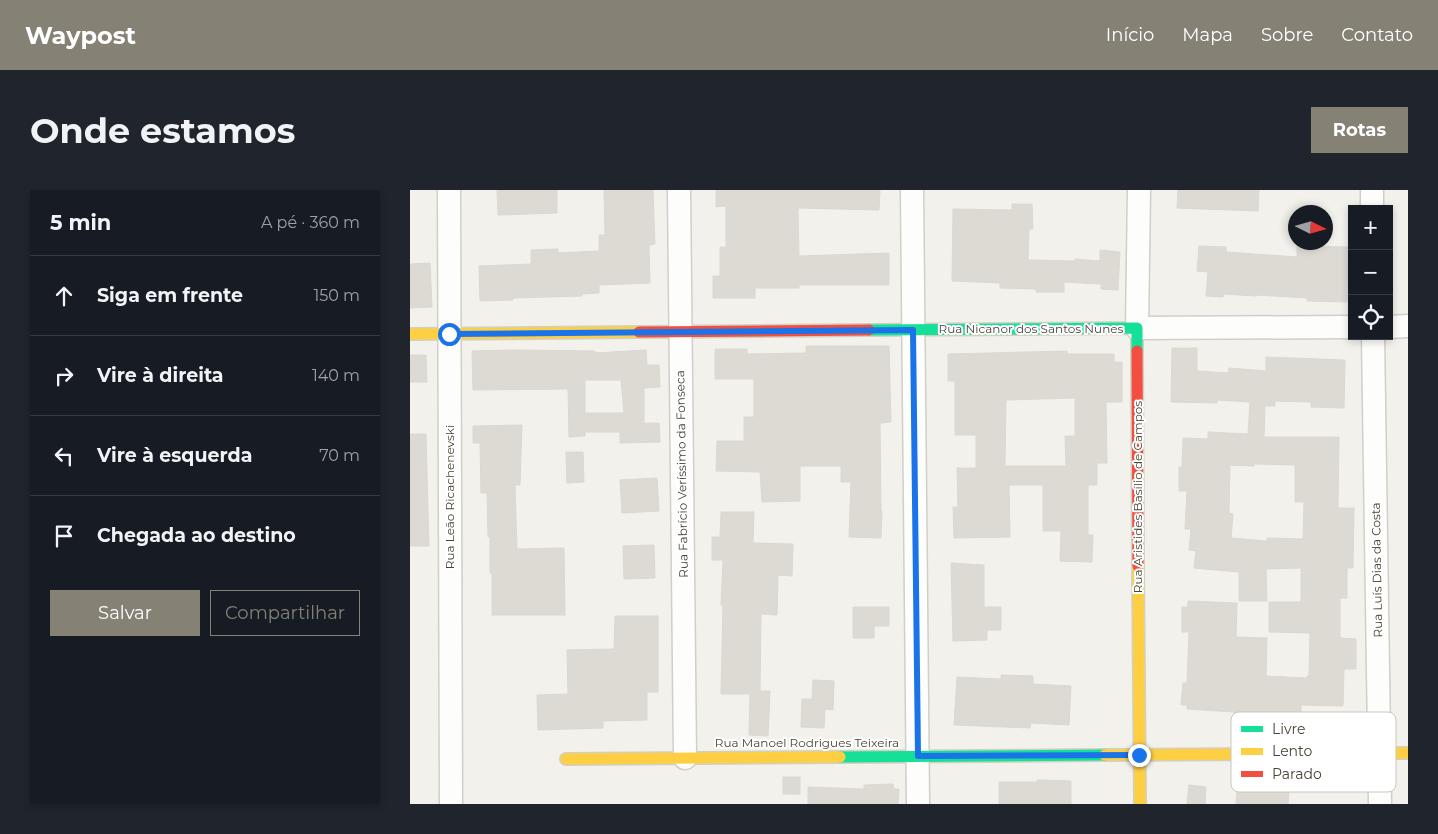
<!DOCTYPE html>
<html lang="pt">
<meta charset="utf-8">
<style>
:root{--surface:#171b24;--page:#20242c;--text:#f1f3f6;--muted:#9ea1a6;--line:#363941;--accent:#858175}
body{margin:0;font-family:Montserrat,sans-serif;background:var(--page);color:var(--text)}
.controls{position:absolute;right:15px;top:15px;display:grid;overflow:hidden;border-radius:0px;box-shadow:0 2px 8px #0003}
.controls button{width:45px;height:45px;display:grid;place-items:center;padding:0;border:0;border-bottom:1px solid var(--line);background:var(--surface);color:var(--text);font:25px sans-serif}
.compass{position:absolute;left:878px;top:15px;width:45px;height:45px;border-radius:50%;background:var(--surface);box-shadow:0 2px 8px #0003;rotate:95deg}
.stop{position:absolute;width:15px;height:15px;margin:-11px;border:4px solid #1a73e8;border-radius:50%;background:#fff}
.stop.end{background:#1a73e8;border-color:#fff;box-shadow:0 1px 5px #0008}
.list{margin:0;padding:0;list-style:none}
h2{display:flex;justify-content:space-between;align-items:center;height:65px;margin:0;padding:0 20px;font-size:21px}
h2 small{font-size:16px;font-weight:400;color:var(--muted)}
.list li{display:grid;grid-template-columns:32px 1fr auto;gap:15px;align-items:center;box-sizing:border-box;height:80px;padding:0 20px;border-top:1px solid var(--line)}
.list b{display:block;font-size:19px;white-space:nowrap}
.list em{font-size:16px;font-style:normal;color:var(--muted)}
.actions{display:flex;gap:10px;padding:15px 20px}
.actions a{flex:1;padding:11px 0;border:1px solid var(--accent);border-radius:0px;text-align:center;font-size:18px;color:var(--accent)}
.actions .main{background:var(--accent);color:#fff}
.icon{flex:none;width:28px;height:28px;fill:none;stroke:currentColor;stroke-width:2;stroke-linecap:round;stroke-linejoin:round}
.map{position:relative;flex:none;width:998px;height:614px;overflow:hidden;border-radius:0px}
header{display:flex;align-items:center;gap:30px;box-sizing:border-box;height:70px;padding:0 25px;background:var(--accent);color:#fff}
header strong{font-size:24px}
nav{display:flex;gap:28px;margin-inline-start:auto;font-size:18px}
.intro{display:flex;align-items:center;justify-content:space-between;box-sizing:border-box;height:120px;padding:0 30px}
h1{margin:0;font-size:35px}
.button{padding:12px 22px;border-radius:0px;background:var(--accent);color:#fff;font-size:18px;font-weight:700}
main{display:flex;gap:30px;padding:0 30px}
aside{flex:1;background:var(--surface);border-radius:0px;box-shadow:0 2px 8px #0003}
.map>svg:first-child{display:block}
.building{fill:#dcdad3;stroke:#dad8d1;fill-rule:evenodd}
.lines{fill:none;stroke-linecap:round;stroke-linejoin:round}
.street-casing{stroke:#d0cfc9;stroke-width:25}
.fast-casing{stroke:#d2d0c1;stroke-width:14}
.slow-casing{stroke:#d2d0c1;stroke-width:14}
.jam-casing{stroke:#d2d0c1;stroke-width:14}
.street{stroke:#fdfdfc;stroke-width:22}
.fast{stroke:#16e098;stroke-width:11}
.slow{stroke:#ffcf43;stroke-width:11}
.jam{stroke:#f24e42;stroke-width:11}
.route{stroke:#1a73e8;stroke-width:6}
.labels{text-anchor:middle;stroke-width:4;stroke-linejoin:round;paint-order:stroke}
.street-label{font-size:12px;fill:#4a4436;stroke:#fff}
.key{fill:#fff;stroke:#c9c7c3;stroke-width:1}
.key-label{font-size:14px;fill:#4a4436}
</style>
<header>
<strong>Waypost</strong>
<nav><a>Início</a><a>Mapa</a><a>Sobre</a><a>Contato</a></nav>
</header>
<div class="intro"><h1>Onde estamos</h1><a class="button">Rotas</a></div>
<main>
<aside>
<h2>5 min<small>A pé · 360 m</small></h2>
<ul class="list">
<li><svg class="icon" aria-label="ahead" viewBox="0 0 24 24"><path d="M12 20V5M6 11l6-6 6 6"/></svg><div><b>Siga em frente</b></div><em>150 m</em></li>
<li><svg class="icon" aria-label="right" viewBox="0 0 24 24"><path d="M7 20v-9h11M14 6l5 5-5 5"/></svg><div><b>Vire à direita</b></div><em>140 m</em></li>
<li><svg class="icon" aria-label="left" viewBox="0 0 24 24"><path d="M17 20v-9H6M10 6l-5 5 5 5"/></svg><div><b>Vire à esquerda</b></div><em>70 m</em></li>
<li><svg class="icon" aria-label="arrive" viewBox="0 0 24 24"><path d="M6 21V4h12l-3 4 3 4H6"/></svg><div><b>Chegada ao destino</b></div></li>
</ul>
<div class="actions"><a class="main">Salvar</a><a>Compartilhar</a></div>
</aside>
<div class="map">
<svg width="998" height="614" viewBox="0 0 998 614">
<rect width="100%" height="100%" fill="#f2f1eb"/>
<g class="building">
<path d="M 87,0 L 147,0 L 147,23 L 88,25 Z"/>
<path d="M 194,0 L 243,0 L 245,54 L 239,55 L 240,93 L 189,95 L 189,103 L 172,104 L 172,106 L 103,108 L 103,110 L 70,111 L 69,76 L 121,74 L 121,60 L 148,59 L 148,63 L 189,61 L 189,45 L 195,45 Z"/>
<path d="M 306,0 L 470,0 L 469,20 L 388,18 L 389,66 L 479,63 L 479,95 L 389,95 L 389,98 L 345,98 L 345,108 L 303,108 L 303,86 L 310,86 L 310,57 L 316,57 L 316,16 L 306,17 Z"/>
<path d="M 768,0 L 849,0 L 848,21 L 767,18 Z"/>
<path d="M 602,14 L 622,14 L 623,39 L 619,39 L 618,70 L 665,71 L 665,69 L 690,71 L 690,60 L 710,62 L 708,100 L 691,99 L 691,94 L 654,92 L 654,102 L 626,102 L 626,99 L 590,98 L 590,93 L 542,91 L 543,19 L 602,20 Z"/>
<path d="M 789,56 L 816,57 L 816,62 L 887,67 L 887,56 L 938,57 L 937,112 L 897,111 L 897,108 L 846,105 L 846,106 L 813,104 L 813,107 L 796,106 L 798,82 L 787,81 Z"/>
<path d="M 20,73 L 22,117 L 0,118 L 0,74 Z"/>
<path d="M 396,156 L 479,156 L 481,232 L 470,233 L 471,321 L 472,321 L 471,348 L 439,347 L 441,292 L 431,292 L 431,276 L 390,276 L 390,311 L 352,312 L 350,282 L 306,281 L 307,251 L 334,251 L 334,227 L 344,227 L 344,189 L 305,189 L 305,159 L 337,159 L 337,164 L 396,163 Z"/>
<path d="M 762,158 L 787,158 L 787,181 L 818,183 L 819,178 L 856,181 L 856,167 L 935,170 L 934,218 L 901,217 L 901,212 L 865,211 L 865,216 L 855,216 L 854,247 L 929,247 L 928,318 L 944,318 L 943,378 L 937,378 L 937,408 L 930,408 L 930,448 L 946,449 L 946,479 L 934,479 L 933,516 L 891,515 L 891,527 L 857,525 L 856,537 L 824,536 L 824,522 L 777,519 L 777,515 L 771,515 L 773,493 L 777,493 L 779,442 L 772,442 L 772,417 L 778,417 L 778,411 L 827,413 L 826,447 L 857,448 L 856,486 L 897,488 L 897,486 L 899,486 L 900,443 L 859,442 L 859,412 L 891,412 L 891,378 L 856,379 L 857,411 L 829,411 L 829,382 L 784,378 L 786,361 L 779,360 L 781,339 L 775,339 L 777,301 L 769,301 L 769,277 L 772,277 L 773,248 L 798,249 L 798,242 L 838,244 L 840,212 L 807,210 L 807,213 L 761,212 ZM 844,274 L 885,275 L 885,312 L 894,312 L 893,349 L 857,348 L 857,351 L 821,348 L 823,324 L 819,323 L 820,275 L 844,276 Z"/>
<path d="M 104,160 L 185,161 L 185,163 L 236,160 L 237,175 L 249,175 L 250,197 L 234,198 L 234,233 L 249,233 L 250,252 L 210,253 L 210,242 L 175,242 L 175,246 L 159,247 L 158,199 L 63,200 L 62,161 ZM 175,190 L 211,190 L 214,223 L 175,223 Z"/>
<path d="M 657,161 L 657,164 L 704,164 L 704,172 L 712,172 L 712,212 L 696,212 L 697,273 L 687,273 L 687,295 L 678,295 L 678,345 L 683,345 L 682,372 L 650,371 L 651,341 L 633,341 L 633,295 L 599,295 L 600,347 L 544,348 L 543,317 L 548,317 L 547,278 L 566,278 L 566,245 L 545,245 L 545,191 L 538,191 L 538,164 ZM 665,208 L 665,246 L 655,246 L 656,276 L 595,276 L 596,210 Z"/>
<path d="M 0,165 L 16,165 L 17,192 L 0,192 Z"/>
<path d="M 112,235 L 110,295 L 105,295 L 107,359 L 154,358 L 155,425 L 82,425 L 82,383 L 80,383 L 80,346 L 78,347 L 77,303 L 71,303 L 70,253 L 63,253 L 63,236 Z"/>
<path d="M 0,244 L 16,244 L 19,356 L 0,356 Z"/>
<path d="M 156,262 L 173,262 L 174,292 L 157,293 Z"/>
<path d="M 247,288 L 249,321 L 212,323 L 210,290 Z"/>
<path d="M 311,322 L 344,322 L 343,353 L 383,354 L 382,386 L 368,385 L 367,425 L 351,424 L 350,501 L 360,501 L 358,546 L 339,545 L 340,504 L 311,504 L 313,415 L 311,415 L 313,370 L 302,370 L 302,347 L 310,347 Z"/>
<path d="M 244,355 L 245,388 L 214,389 L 213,356 Z"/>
<path d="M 541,373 L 574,375 L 574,417 L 591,417 L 591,440 L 577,440 L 577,450 L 543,451 Z"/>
<path d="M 443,417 L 479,417 L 479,436 L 464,436 L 464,448 L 443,448 Z"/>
<path d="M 205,426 L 248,426 L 248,502 L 237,502 L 237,530 L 193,531 L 193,538 L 128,540 L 127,505 L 158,504 L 157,460 L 204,459 Z"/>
<path d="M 591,485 L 623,486 L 623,494 L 661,496 L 659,535 L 621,533 L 620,538 L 544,535 L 547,487 L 591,489 Z"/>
<path d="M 403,490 L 424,491 L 423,520 L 415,519 L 414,538 L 391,537 L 392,509 L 402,509 Z"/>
<path d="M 828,586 L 880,590 L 878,614 L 826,614 Z"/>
<rect x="373" y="587" width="17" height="17"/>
<path d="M 627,590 L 661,591 L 661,614 L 589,614 L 589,592 L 627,592 Z"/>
<path d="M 483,594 L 484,599 L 489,599 L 488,614 L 398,614 L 398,597 L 454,599 L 454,595 Z"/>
<path d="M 779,595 L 796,597 L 795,614 L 777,614 Z"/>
</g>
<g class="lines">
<defs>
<g id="street">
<path d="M 39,0 L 41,614"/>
<path d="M 269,0 L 275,568"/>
<path d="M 502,0 L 508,614"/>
<path d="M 729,0 L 727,138 L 942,137"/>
<path d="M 962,0 L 962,19"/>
<path d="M 979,137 L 998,136"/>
<path d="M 963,146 L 970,614"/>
</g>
<g id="fast">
<path d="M 459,140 L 727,138 L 727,161"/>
<path d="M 430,567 L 695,565"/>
</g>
<g id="slow">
<path d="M 0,144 L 229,142"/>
<path d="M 728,376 L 730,614"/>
<path d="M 695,565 L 998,563"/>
<path d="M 156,569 L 430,567"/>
</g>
<g id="jam">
<path d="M 229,142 L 459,140"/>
<path d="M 727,161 L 728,376"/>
</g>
</defs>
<use href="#street" class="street-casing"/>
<use href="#fast" class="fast-casing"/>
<use href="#slow" class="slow-casing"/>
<use href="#jam" class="jam-casing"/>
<use href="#street" class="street"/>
<use href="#fast" class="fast"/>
<use href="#slow" class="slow"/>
<use href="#jam" class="jam"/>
</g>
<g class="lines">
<path class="route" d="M 39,144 L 503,140 L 508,566 L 729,565"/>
</g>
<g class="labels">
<g class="street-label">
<text x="621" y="143">Rua Nicanor dos Santos Nunes</text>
<text transform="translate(272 284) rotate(-91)" y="4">Rua Fabrício Veríssimo da Fonseca</text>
<text transform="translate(40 307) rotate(-90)" y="4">Rua Leão Ricachenevski</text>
<text transform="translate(728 307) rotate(-90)" y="4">Rua Aristides Basílio de Campos</text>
<text transform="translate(967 380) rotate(-91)" y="4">Rua Luís Dias da Costa</text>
<text x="397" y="557">Rua Manoel Rodrigues Teixeira</text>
</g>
</g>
<rect x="821" y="522" width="165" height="80" rx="8" class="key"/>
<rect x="831" y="536" width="22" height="6" fill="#16e098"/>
<rect x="831" y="558" width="22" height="7" fill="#ffcf43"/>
<rect x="831" y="581" width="22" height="6" fill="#f24e42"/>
<g class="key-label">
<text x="862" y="544">Livre</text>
<text x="862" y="566">Lento</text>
<text x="862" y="589">Parado</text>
</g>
</svg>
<div class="controls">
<button>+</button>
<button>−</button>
<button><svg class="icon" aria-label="locate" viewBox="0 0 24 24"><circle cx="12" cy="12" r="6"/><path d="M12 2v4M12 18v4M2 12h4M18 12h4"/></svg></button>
</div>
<svg class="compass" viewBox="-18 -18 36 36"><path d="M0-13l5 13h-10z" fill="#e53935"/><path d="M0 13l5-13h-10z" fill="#9ea1a6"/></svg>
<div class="stop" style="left:39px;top:144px"></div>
<div class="stop end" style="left:729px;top:565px"></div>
</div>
</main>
